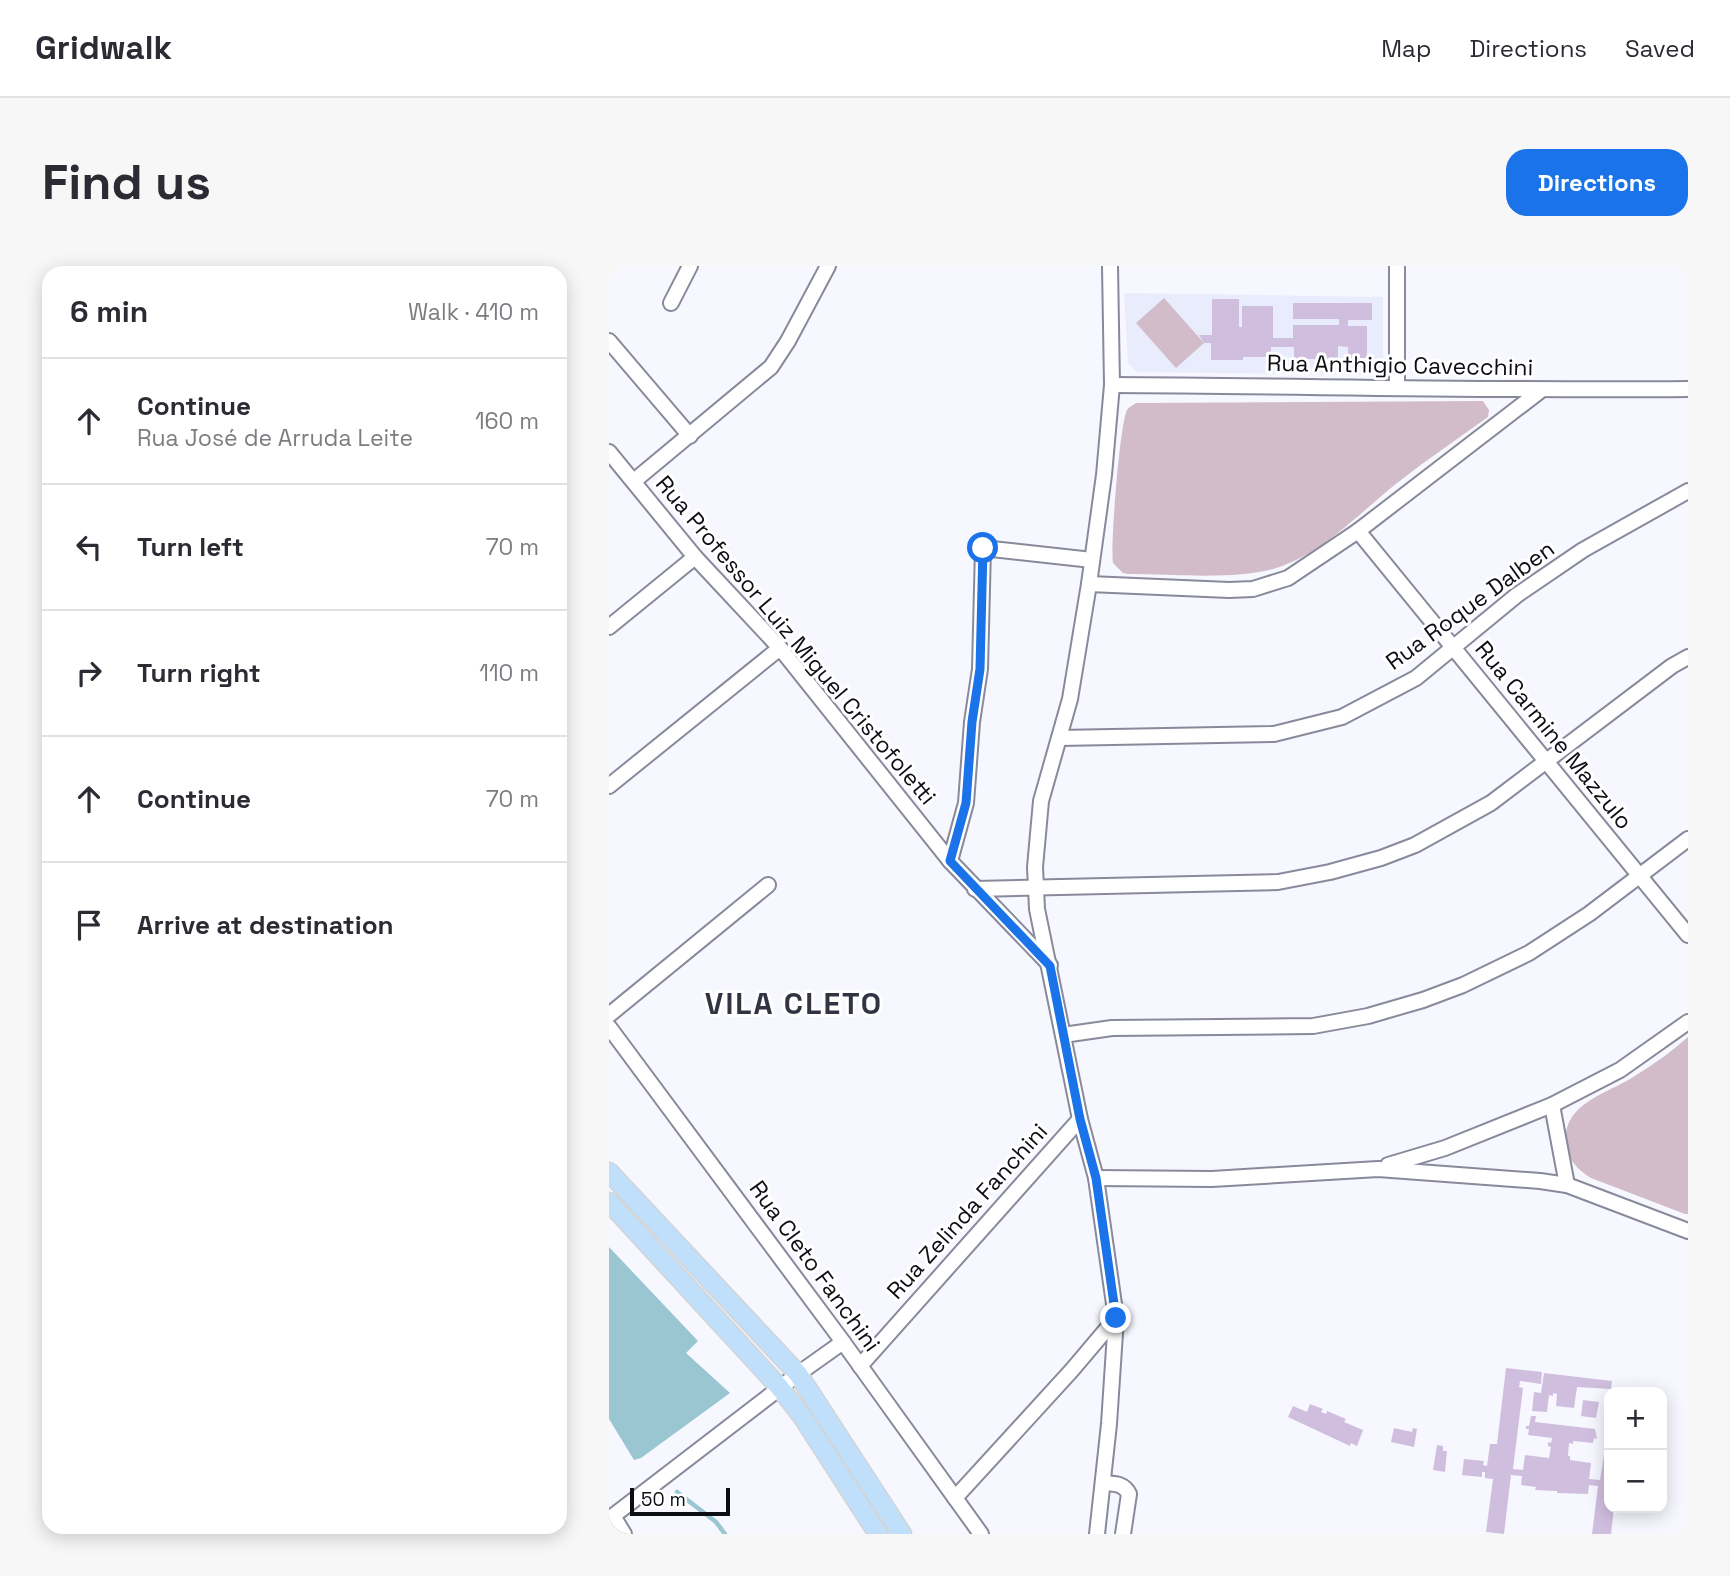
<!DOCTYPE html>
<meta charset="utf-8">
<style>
:root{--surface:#fff;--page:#f7f7f7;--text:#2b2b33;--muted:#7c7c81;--line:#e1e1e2;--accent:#1a73e8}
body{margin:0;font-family:"Space Grotesk",sans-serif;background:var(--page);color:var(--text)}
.controls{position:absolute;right:21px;bottom:21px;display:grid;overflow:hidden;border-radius:14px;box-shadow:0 4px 18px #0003}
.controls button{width:63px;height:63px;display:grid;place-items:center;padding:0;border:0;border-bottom:2px solid var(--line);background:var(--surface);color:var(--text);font:35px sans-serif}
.scale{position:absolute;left:21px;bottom:18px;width:100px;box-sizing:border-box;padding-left:7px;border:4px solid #0d0e14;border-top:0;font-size:19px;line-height:24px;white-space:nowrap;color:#0d0e14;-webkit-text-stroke:5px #fff;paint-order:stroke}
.stop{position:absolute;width:21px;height:21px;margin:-16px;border:5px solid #1a73e8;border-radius:50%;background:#fff}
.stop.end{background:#1a73e8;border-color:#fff;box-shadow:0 2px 7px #0008}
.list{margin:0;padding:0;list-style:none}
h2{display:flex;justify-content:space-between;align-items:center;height:91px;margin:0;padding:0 28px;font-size:30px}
h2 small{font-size:23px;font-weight:400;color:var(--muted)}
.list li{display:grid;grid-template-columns:46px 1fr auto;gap:21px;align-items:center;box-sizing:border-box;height:126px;padding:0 28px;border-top:2px solid var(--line)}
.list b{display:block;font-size:26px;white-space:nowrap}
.list p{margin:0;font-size:23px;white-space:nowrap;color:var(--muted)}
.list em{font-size:23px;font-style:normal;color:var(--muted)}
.icon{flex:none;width:38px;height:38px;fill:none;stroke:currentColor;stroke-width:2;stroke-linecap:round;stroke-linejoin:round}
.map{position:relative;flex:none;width:1079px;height:1268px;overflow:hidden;border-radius:21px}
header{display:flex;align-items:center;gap:42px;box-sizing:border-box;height:98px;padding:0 35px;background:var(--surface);border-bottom:2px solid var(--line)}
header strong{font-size:33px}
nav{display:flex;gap:38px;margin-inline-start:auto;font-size:24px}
.intro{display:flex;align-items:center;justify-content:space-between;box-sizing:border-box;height:168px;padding:0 42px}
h1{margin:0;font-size:49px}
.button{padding:18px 32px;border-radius:21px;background:var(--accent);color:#fff;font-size:24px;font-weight:700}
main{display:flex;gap:42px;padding:0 42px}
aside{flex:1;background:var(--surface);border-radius:21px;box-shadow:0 4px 18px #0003}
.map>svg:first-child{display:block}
.built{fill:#e9ecfc}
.green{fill:#d3bcca}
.water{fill:#9ac6d2}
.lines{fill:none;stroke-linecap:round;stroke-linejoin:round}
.stream{stroke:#9ac6d2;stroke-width:4.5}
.building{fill:#d0bedf}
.minor-casing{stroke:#888a9b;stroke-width:18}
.major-casing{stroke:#d3d4d5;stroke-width:21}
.minor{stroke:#fff;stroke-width:14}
.major{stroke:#c0dffb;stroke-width:18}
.route{stroke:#1a73e8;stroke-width:9}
.labels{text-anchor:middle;stroke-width:6;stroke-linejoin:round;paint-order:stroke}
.street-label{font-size:23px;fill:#0d0e14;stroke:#fff}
.district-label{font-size:30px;font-weight:bold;letter-spacing:2px;fill:#323443;stroke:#fff}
</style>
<header>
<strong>Gridwalk</strong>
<nav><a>Map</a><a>Directions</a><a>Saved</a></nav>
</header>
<div class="intro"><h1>Find us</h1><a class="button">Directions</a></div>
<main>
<aside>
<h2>6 min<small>Walk · 410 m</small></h2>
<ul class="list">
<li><svg class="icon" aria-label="ahead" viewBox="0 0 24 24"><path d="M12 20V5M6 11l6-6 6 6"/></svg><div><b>Continue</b><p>Rua José de Arruda Leite</p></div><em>160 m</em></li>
<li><svg class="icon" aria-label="left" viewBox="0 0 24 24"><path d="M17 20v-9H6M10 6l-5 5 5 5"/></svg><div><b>Turn left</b></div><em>70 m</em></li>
<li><svg class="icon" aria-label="right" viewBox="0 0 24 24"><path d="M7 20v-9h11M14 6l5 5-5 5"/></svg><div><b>Turn right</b></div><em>110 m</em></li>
<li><svg class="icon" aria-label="ahead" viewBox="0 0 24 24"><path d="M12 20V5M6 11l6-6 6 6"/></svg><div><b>Continue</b></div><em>70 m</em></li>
<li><svg class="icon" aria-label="arrive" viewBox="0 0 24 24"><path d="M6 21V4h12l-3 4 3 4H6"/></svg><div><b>Arrive at destination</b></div></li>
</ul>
</aside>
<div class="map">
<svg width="1079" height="1268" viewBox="0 0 1079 1268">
<rect width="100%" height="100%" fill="#f6f7ff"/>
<path class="built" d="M 515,27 L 774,31 L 774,100 L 768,109 L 528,106 L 519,97 Z"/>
<g class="green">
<path d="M 555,32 L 595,77 L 567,102 L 527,57 Z"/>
<path d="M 874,135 L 880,144 L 879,151 C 850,172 820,192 792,214 C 752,245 713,289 664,303 C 625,314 561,308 519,308 L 514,307 L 504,297 C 501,280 511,157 518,144 C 521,140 523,140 527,137 Z"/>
<path d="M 1079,771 L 1079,948 L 1076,948 L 982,912 C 969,904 959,894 957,878 C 953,839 994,829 1021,813 C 1042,800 1061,787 1079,771 Z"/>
</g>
<path class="water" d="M 0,981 L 89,1075 L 77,1087 L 121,1127 L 32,1192 L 25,1194 L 0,1153 Z"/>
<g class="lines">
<path class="stream" d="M 68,1226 L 107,1256 L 116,1268"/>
</g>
<g class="building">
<path d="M 603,33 L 630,33 L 630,61 L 633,61 L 633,40 L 664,40 L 664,72 L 684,72 L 684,59 L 730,59 L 730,53 L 684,53 L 684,37 L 763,37 L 763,54 L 739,54 L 739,60 L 758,60 L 758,92 L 739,92 L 739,81 L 729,80 L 729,93 L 685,93 L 685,81 L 662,81 L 662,91 L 634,91 L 634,94 L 602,94 L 602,77 L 595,77 L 590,69 L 603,69 Z"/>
<path d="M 897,1102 L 933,1106 L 932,1118 L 911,1115 L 910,1121 L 914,1122 L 904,1203 L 914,1204 L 916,1189 L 940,1192 L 942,1181 L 939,1180 L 939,1176 L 942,1177 L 943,1172 L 919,1169 L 920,1163 L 917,1163 L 917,1160 L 920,1160 L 922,1150 L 927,1150 L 926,1156 L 986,1163 L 988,1173 L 985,1172 L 984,1177 L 964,1175 L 964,1178 L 960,1177 L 959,1190 L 961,1190 L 961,1194 L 982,1197 L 980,1213 L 991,1214 L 1000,1157 L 1000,1242 L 1005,1242 L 1002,1268 L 983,1268 L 989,1220 L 980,1219 L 979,1228 L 948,1227 L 948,1225 L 926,1224 L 927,1221 L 912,1219 L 913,1210 L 902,1209 L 895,1268 L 877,1266 L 884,1213 L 876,1212 L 876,1206 L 873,1206 L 873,1211 L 853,1209 L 855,1193 L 875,1195 L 874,1199 L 878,1200 L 881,1178 L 888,1178 Z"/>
<path d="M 935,1107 L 1003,1115 L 1002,1123 L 968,1121 L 965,1142 L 947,1140 L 948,1128 L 944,1127 L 944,1130 L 940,1129 L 938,1146 L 923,1145 L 925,1126 L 932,1127 Z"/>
<path d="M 974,1134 L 990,1136 L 987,1152 L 972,1150 Z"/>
<path d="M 701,1138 L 714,1143 L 712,1146 L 717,1148 L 718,1145 L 737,1153 L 735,1156 L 754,1164 L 748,1180 L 742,1177 L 741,1180 L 679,1151 L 684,1140 L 698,1146 Z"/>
<path d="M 785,1162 L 803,1166 L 804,1162 L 808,1163 L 805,1181 L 782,1176 Z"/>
<path d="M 828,1179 L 834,1180 L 834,1185 L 838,1185 L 836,1206 L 824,1204 Z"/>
</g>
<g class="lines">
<defs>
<g id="minor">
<path d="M 788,0 L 788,120"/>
<path d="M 62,37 L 81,0"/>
<path d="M 0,75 L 81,170"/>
<path d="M 503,119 C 695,120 887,125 1079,123"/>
<path d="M 0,186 L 86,291 L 171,382 L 341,595 L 441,699"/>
<path d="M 25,215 L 162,101 L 179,75 L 219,0"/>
<path d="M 749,265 L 1079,669"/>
<path d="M 480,318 L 620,324 L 644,323 L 679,312 L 749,265 L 931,125"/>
<path d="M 0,361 L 86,291"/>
<path d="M 450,472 L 665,468 L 733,451 L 807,412 L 908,329 L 974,284 L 1079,225"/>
<path d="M 0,520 L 171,382"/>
<path d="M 341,595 L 357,537 L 363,456 L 371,403 L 374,282 L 483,294"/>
<path d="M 366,623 L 669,616 L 721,606 L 772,592 L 806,579 L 882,537 L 1063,400 L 1079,391"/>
<path d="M 0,749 L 159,619"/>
<path d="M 0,761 L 234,1076 L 372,1268"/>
<path d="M 454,769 L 503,762 L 704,760 L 759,750 L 814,734 L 854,719 L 920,687 L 980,648 L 1079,573"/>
<path d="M 943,839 L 958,919"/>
<path d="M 779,899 L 836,882 L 943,839 L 1011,804 L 1079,756"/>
<path d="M 487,912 L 603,913 L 769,903 L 931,915 L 958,919 L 1079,965"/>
<path d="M 251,1100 L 471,853"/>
<path d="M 494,1217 C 505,1218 515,1217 520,1228 L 514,1268"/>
<path d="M 346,1232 L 463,1104 L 507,1052"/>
<path d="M 4,1250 L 15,1268"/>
<path d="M 0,1253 L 189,1108 L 234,1076"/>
<path d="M 488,1268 L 500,1158 L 507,1052 L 487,912 L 471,853 L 428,643 L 426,601 L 432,535 L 461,433 L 480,318 L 495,209 L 503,119 L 501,0"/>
</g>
<g id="major">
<path d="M 0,906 L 189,1108 L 293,1268"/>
<path d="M 0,936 L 171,1122 L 193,1150 L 269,1268"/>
</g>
</defs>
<use href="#minor" class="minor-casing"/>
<use href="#major" class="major-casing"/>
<use href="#minor" class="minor"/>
<use href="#major" class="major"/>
</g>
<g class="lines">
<path class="route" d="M 374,282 L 371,403 L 363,456 L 357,537 L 341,595 L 441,700 L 471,853 L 487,912 L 507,1052"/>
</g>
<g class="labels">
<g class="street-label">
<text transform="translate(791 99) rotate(1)" y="8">Rua Anthigio Cavecchini</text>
<text transform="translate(861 339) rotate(-36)" y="8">Rua Roque Dalben</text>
<text transform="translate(187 374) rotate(50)" y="8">Rua Professor Luiz Miguel Cristofoletti</text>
<text transform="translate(945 469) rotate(51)" y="8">Rua Carmine Mazzulo</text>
<text transform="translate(358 945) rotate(-48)" y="8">Rua Zelinda Fanchini</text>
<text transform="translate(206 1000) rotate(54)" y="8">Rua Cleto Fanchini</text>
</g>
<g class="district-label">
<text x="185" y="748">VILA CLETO</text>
</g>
</g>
</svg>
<div class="controls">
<button>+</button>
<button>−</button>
</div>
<div class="scale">50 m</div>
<div class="stop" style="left:374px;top:282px"></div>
<div class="stop end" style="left:507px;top:1052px"></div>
</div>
</main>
